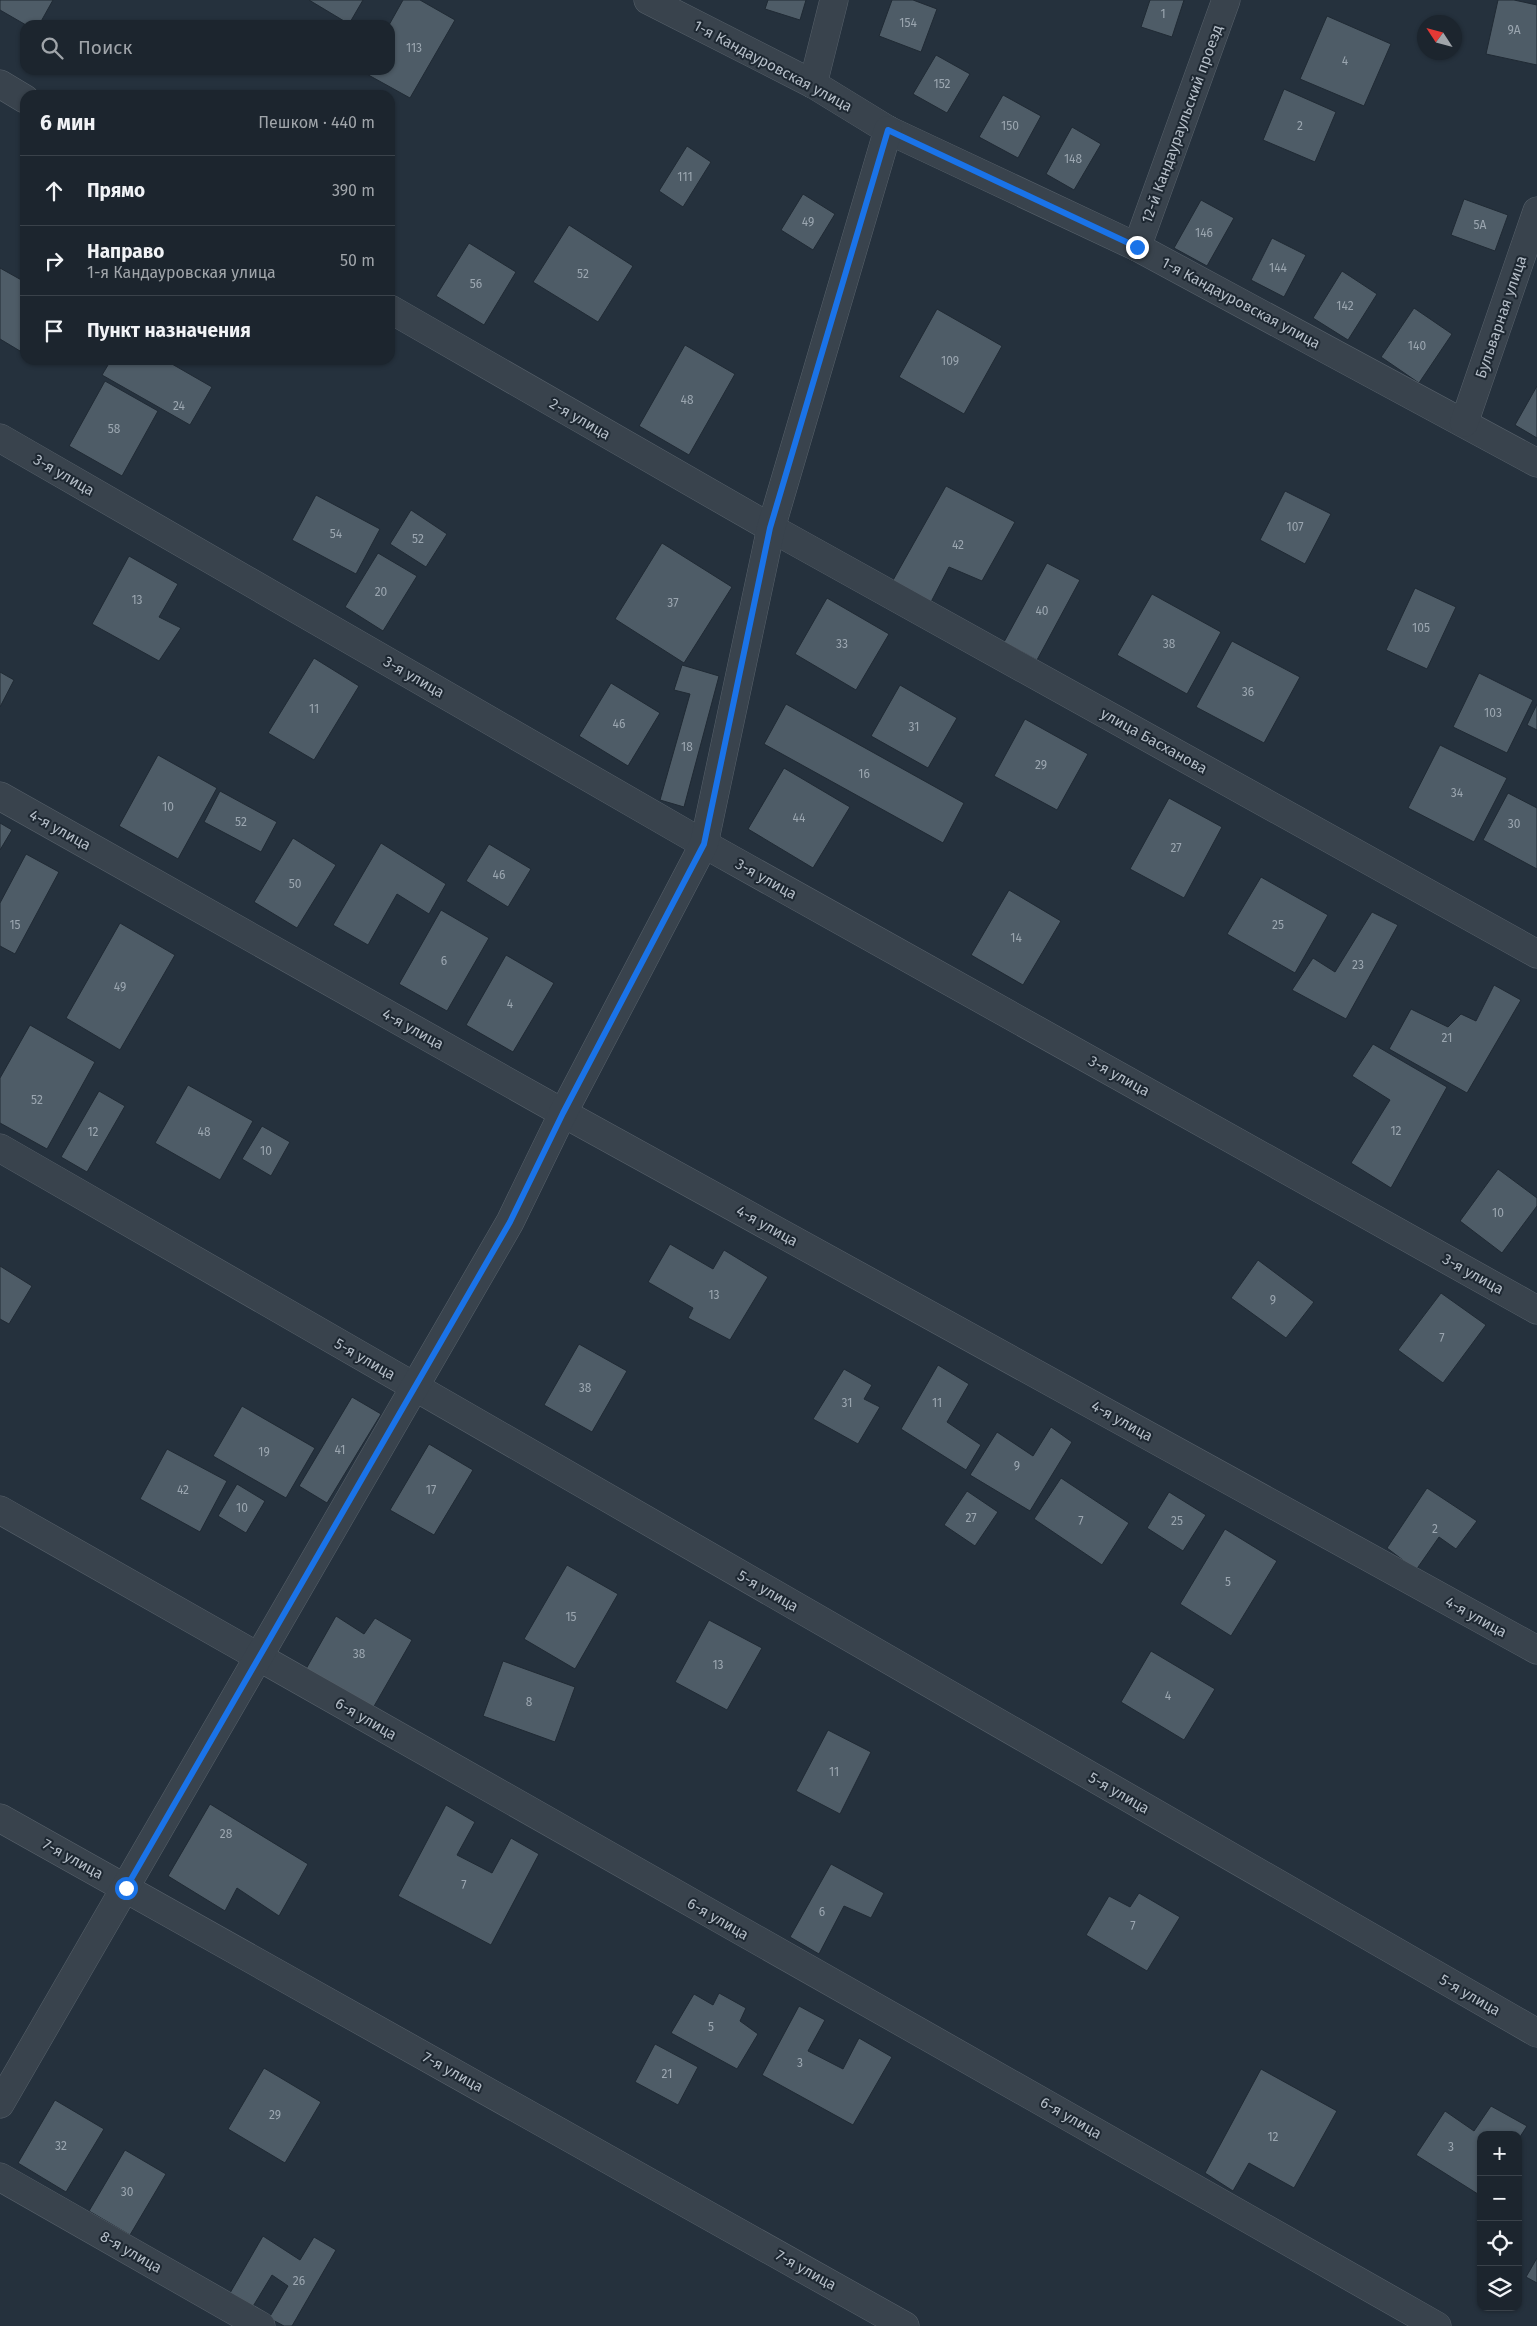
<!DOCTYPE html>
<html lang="ru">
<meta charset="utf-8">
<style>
:root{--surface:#1c252e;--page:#252d36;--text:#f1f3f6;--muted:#a0a5aa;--line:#3a424a}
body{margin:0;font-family:"Fira Sans",sans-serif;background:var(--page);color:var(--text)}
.controls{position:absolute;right:15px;bottom:15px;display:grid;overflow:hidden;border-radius:10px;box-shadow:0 1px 4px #0004}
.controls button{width:45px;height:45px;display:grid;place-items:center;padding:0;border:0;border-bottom:1px solid var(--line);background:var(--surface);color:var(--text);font:25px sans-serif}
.compass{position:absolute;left:1417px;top:15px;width:45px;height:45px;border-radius:50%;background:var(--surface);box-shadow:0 1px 4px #0004;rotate:306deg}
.stop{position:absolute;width:15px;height:15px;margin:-11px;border:4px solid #1a73e8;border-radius:50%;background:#fff}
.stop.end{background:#1a73e8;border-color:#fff;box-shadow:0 1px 5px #0008}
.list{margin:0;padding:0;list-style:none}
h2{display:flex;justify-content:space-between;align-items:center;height:65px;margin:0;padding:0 20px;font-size:21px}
h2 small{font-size:16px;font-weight:400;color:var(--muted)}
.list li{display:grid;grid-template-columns:32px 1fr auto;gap:15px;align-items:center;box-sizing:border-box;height:70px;padding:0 20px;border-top:1px solid var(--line)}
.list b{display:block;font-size:19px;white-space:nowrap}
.list p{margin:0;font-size:16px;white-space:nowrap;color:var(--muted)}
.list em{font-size:16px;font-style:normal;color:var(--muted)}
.icon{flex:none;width:28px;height:28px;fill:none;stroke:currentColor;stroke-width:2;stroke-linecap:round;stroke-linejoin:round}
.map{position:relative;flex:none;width:1537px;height:2326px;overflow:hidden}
.search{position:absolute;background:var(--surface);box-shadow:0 1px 4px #0004;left:20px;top:20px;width:375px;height:55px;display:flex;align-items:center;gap:12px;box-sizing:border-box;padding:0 18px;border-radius:15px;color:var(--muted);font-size:19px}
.panel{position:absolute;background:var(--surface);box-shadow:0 1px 4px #0004;left:20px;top:90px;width:375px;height:275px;border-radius:15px}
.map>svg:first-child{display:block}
.building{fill:#4e5c67;stroke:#202a34}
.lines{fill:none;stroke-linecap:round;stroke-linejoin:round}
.minor-casing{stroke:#57616b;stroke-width:29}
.minor{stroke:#39434d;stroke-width:28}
.route{stroke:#1a73e8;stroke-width:6}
.labels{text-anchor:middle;stroke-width:4;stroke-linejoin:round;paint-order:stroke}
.number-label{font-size:12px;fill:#9ba6b0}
.street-label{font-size:15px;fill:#b5bec8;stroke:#1e2832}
</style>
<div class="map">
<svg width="1537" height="2326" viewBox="0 0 1537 2326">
<rect width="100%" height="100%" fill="#25313d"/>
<g class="building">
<path d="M 0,0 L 53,0 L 39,25 L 26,25 L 0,10 Z"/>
<path d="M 309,0 L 363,0 L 349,24 Z"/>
<path d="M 403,0 L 420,0 L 455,20 L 410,98 L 363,72 L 390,70 L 389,25 Z"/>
<path d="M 768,0 L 806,0 L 800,20 L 765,9 Z"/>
<path d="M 892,0 L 913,0 L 937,9 L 921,52 L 879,36 Z"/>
<path d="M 1150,0 L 1184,0 L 1172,37 L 1141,27 Z"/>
<path d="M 1498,0 L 1514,0 L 1537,5 L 1537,65 L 1486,54 Z"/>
<path d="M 1327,16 L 1391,44 L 1364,106 L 1300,79 Z"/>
<path d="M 936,55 L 970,74 L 947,113 L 913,94 Z"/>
<path d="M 1284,89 L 1336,112 L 1315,162 L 1263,140 Z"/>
<path d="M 1003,95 L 1041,116 L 1018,158 L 979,137 Z"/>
<path d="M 1072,127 L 1101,144 L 1074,190 L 1046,174 Z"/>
<path d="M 687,146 L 711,162 L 683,207 L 659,191 Z"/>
<path d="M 803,194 L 835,214 L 813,250 L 781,230 Z"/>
<path d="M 1464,199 L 1508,215 L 1495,251 L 1451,235 Z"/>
<path d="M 1201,200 L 1234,218 L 1207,266 L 1174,248 Z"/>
<path d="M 569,225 L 633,266 L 598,322 L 533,282 Z"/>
<path d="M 1272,238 L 1306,255 L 1284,297 L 1251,280 Z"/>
<path d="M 469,243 L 516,272 L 484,325 L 436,296 Z"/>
<path d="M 0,268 L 25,282 L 25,342 L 20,351 L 0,339 Z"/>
<path d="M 1342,271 L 1377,294 L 1348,340 L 1313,318 Z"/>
<path d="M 1414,308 L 1452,334 L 1419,383 L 1381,357 Z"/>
<path d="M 937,309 L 1002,346 L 964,414 L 899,377 Z"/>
<path d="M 685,345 L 735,374 L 689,455 L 639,426 Z"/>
<path d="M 111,360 L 165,360 L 212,387 L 190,425 L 102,375 Z"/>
<path d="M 105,381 L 158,411 L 122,476 L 69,446 Z"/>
<path d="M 1537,386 L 1537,438 L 1515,425 Z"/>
<path d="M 946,486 L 1015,522 L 982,581 L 949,567 L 931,602 L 892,582 Z"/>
<path d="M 1285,491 L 1331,514 L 1305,564 L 1260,540 Z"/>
<path d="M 316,495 L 380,529 L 356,574 L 292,540 Z"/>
<path d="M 411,510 L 447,534 L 426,567 L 390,544 Z"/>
<path d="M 662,543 L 732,587 L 684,663 L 615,619 Z"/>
<path d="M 378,553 L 417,576 L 383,631 L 345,607 Z"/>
<path d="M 129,556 L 178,584 L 159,617 L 181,628 L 159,661 L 92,624 Z"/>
<path d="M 1047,563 L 1080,580 L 1037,660 L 1004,642 Z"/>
<path d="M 1415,588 L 1456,607 L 1427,669 L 1386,650 Z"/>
<path d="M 1152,594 L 1221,632 L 1187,694 L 1117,655 Z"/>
<path d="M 827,598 L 889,634 L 856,690 L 795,654 Z"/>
<path d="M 1232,641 L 1300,677 L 1264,743 L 1196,707 Z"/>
<path d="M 314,658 L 359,686 L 314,760 L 268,733 Z"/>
<path d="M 682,665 L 719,676 L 684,807 L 660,800 L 690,694 L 674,690 Z"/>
<path d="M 0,672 L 14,680 L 0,707 Z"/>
<path d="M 1479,673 L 1533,700 L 1507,753 L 1453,727 Z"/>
<path d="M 611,683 L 660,713 L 628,766 L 579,736 Z"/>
<path d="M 900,685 L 957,718 L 928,768 L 871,736 Z"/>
<path d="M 786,704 L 964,803 L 943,843 L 764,744 Z"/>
<path d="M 1537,704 L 1537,730 L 1527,725 Z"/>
<path d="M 1025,719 L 1088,754 L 1057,810 L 994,776 Z"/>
<path d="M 1440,745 L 1507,778 L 1474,842 L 1408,808 Z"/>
<path d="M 158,755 L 217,788 L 178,859 L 119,826 Z"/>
<path d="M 784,768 L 850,807 L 813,868 L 748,829 Z"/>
<path d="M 220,791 L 277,822 L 261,852 L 204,822 Z"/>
<path d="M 1508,793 L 1537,808 L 1537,869 L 1483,840 Z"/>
<path d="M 1169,798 L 1222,827 L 1184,898 L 1130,869 Z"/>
<path d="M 0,823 L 12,830 L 0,850 Z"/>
<path d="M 293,838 L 336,865 L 297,928 L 254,902 Z"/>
<path d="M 381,843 L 446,884 L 429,914 L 397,894 L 368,945 L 333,925 Z"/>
<path d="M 489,844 L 531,869 L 508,907 L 466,881 Z"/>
<path d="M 26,854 L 59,872 L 15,954 L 0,946 L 0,903 Z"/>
<path d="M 1261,877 L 1328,915 L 1295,973 L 1227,934 Z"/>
<path d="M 1009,890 L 1061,921 L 1023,985 L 971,955 Z"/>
<path d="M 441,910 L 489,938 L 447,1011 L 399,984 Z"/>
<path d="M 1372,912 L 1398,925 L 1346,1019 L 1292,990 L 1313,958 L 1335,972 Z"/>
<path d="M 120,923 L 175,955 L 120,1050 L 66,1018 Z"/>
<path d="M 506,955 L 554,983 L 513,1052 L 466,1025 Z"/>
<path d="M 1494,985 L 1521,1000 L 1467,1093 L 1389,1049 L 1411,1009 L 1448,1027 L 1461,1014 L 1476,1021 Z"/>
<path d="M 30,1025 L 95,1062 L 47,1149 L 0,1123 L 0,1078 Z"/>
<path d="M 1373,1044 L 1447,1087 L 1391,1188 L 1351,1163 L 1390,1100 L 1352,1076 Z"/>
<path d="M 188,1085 L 253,1121 L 220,1180 L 155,1143 Z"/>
<path d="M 99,1091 L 125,1106 L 87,1172 L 61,1157 Z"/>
<path d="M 262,1126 L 290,1142 L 271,1176 L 242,1159 Z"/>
<path d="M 1498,1169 L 1537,1198 L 1537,1206 L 1502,1253 L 1460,1221 Z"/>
<path d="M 670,1244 L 713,1269 L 724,1250 L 768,1277 L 730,1340 L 688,1318 L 693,1308 L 648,1282 Z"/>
<path d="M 1258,1260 L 1314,1302 L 1286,1338 L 1231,1298 Z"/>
<path d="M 0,1266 L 32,1286 L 9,1324 L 0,1319 Z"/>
<path d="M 1441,1293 L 1486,1325 L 1443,1383 L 1398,1350 Z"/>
<path d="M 579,1344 L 627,1371 L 592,1432 L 544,1405 Z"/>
<path d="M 938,1365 L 969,1384 L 947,1422 L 981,1445 L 966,1470 L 901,1429 Z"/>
<path d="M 844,1369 L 872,1385 L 864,1399 L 880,1407 L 858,1444 L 813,1419 Z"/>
<path d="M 352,1397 L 381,1414 L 327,1503 L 299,1486 Z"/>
<path d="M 242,1406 L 315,1448 L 286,1498 L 213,1456 Z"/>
<path d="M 1051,1427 L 1072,1442 L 1030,1511 L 970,1475 L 997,1432 L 1033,1456 Z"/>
<path d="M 429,1444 L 473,1470 L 434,1535 L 390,1510 Z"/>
<path d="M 167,1449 L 227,1481 L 200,1532 L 140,1499 Z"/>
<path d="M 1061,1478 L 1129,1523 L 1102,1565 L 1034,1519 Z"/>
<path d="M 237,1484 L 265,1501 L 246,1533 L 218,1516 Z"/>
<path d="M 1427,1488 L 1477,1521 L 1456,1549 L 1439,1537 L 1416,1570 L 1387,1548 Z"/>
<path d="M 967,1491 L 998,1512 L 975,1546 L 944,1525 Z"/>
<path d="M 1169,1492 L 1206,1515 L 1183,1551 L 1147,1528 Z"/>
<path d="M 1225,1529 L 1277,1561 L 1231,1636 L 1180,1604 Z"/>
<path d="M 567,1565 L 618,1594 L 575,1669 L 524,1639 Z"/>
<path d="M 336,1616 L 364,1634 L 375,1618 L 412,1640 L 373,1708 L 306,1669 Z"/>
<path d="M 709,1620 L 762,1648 L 727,1710 L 675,1682 Z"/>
<path d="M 1151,1651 L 1215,1689 L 1184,1740 L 1121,1702 Z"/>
<path d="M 503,1661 L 575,1687 L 555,1742 L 483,1716 Z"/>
<path d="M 828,1730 L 871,1752 L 840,1814 L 796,1791 Z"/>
<path d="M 210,1804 L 308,1864 L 279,1916 L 237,1888 L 225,1911 L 168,1876 Z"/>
<path d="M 446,1805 L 475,1822 L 457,1855 L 492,1873 L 511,1838 L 539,1854 L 491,1945 L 398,1896 Z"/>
<path d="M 831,1864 L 884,1893 L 871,1918 L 844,1906 L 819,1954 L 790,1937 Z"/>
<path d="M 1139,1893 L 1180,1917 L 1147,1971 L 1086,1935 L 1109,1896 L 1130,1907 Z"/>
<path d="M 719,1993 L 746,2008 L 740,2021 L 758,2034 L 737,2069 L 671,2033 L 694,1994 L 713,2005 Z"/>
<path d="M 799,2006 L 825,2020 L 808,2051 L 843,2069 L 859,2038 L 892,2057 L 853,2125 L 762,2075 Z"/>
<path d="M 655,2044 L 698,2067 L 678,2105 L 635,2082 Z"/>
<path d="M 264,2068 L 321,2102 L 285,2163 L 228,2129 Z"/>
<path d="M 1261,2069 L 1337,2111 L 1294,2188 L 1249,2163 L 1233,2191 L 1205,2173 Z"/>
<path d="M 55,2100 L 104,2129 L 66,2192 L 18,2163 Z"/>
<path d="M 1491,2106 L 1527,2126 L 1518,2140 L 1518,2135 L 1481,2135 L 1481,2196 L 1416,2155 L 1445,2111 L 1474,2131 Z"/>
<path d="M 125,2150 L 166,2174 L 130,2235 L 89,2211 Z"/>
<path d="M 263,2236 L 300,2260 L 314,2237 L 336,2250 L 292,2326 L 284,2326 L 269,2318 L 288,2286 L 272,2275 L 252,2308 L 230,2293 Z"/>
<path d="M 1537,2258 L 1537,2283 L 1526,2277 Z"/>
</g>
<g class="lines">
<defs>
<g id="minor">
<path d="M 648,0 L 813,84 L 888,130 L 1137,247 L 1537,463"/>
<path d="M 0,84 L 25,99"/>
<path d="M 813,84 L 834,0"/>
<path d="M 1137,247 L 1226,0"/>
<path d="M 390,309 L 771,528 L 1537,954"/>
<path d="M 1464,423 L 1537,211"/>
<path d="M 0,438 L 704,844 L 1537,1310"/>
<path d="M 0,796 L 563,1113 L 1537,1650"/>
<path d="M 0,1148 L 1537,2033"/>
<path d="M 0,1510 L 1437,2326"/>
<path d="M 0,1818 L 905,2326"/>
<path d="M 0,2104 L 510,1222 L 563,1113 L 704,844 L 771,528 L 888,130"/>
<path d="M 0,2177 L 261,2326"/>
</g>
</defs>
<use href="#minor" class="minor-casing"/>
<use href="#minor" class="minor"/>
</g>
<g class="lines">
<path class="route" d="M 126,1888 L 510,1222 L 563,1113 L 704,844 L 770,528 L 888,130 L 1137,247"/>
</g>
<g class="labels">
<g class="number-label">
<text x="1163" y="18">1</text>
<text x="908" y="27">154</text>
<text x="1514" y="34">9А</text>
<text x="414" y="52">113</text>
<text x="1345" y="65">4</text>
<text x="942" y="88">152</text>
<text x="1010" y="130">150</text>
<text x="1300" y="130">2</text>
<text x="1073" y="163">148</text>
<text x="685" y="181">111</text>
<text x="808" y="226">49</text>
<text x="1480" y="229">5А</text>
<text x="1204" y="237">146</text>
<text x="1278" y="272">144</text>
<text x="583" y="278">52</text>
<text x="476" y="288">56</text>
<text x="1345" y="310">142</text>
<text x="1417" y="350">140</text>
<text x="950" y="365">109</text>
<text x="687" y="404">48</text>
<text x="179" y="410">24</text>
<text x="114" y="433">58</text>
<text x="1295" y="531">107</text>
<text x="336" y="538">54</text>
<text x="418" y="543">52</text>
<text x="958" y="549">42</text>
<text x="381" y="596">20</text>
<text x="137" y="604">13</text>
<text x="673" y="607">37</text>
<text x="1042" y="615">40</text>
<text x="1421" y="632">105</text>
<text x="842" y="648">33</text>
<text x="1169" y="648">38</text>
<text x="1248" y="696">36</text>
<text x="314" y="713">11</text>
<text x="1493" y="717">103</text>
<text x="619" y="728">46</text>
<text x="914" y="731">31</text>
<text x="687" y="751">18</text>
<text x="1041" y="769">29</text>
<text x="864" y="778">16</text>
<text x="1457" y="797">34</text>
<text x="168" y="811">10</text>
<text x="799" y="822">44</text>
<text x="241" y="826">52</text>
<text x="1514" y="828">30</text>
<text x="1176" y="852">27</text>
<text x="499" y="879">46</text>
<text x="295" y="888">50</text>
<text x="15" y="929">15</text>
<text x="1278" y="929">25</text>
<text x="1016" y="942">14</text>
<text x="444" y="965">6</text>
<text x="1358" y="969">23</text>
<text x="120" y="991">49</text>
<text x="510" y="1008">4</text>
<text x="1447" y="1042">21</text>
<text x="37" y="1104">52</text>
<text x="1396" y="1135">12</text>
<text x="93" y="1136">12</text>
<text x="204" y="1136">48</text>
<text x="266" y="1155">10</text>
<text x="1498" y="1217">10</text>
<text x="714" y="1299">13</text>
<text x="1273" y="1304">9</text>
<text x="1442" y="1342">7</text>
<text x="585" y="1392">38</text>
<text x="847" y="1407">31</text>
<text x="937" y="1407">11</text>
<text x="340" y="1454">41</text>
<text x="264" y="1456">19</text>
<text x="1017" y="1470">9</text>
<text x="183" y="1494">42</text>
<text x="431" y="1494">17</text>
<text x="242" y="1512">10</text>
<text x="971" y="1522">27</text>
<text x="1081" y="1525">7</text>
<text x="1177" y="1525">25</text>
<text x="1435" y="1533">2</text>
<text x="1228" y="1586">5</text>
<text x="571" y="1621">15</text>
<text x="359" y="1658">38</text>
<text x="718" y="1669">13</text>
<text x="1168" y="1700">4</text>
<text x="529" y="1706">8</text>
<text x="834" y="1776">11</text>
<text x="226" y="1838">28</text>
<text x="464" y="1889">7</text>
<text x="822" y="1916">6</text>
<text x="1133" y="1930">7</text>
<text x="711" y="2031">5</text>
<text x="800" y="2067">3</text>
<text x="667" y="2078">21</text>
<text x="275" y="2119">29</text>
<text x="1273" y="2141">12</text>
<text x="61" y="2150">32</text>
<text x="1451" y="2151">3</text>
<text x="127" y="2196">30</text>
<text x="299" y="2285">26</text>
</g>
<g class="street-label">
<text transform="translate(773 66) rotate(28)" y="5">1-я Кандауровская улица</text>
<text transform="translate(1182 124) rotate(-70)" y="5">12-й Кандаураульский проезд</text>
<text transform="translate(1241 303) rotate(28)" y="5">1-я Кандауровская улица</text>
<text transform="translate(1501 317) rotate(-71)" y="5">Бульварная улица</text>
<text transform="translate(580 419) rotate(30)" y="5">2-я улица</text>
<text transform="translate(64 475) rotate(30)" y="5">3-я улица</text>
<text transform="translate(414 677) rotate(30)" y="5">3-я улица</text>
<text transform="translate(1154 741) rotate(29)" y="5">улица Басханова</text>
<text transform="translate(60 830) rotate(29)" y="5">4-я улица</text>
<text transform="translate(766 879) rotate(29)" y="5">3-я улица</text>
<text transform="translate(413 1029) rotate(29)" y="5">4-я улица</text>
<text transform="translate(1119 1076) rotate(29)" y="5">3-я улица</text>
<text transform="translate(767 1226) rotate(29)" y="5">4-я улица</text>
<text transform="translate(1473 1274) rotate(29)" y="5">3-я улица</text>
<text transform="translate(365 1359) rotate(30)" y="5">5-я улица</text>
<text transform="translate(1122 1421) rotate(29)" y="5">4-я улица</text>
<text transform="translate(768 1591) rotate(30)" y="5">5-я улица</text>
<text transform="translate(1476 1617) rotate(29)" y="5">4-я улица</text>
<text transform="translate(366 1719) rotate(30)" y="5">6-я улица</text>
<text transform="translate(1119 1793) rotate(30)" y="5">5-я улица</text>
<text transform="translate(73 1859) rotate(29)" y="5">7-я улица</text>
<text transform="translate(718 1919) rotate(30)" y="5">6-я улица</text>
<text transform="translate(1470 1995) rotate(30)" y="5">5-я улица</text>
<text transform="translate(453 2072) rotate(29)" y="5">7-я улица</text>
<text transform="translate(1071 2118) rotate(30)" y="5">6-я улица</text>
<text transform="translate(131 2252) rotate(30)" y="5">8-я улица</text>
<text transform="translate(806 2270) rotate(29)" y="5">7-я улица</text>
</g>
</g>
</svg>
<div class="controls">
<button>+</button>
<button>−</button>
<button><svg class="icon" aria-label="locate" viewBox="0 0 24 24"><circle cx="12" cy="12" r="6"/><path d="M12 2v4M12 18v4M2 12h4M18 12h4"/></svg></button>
<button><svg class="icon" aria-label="layers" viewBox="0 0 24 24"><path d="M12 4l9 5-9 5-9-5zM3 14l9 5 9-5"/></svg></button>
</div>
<svg class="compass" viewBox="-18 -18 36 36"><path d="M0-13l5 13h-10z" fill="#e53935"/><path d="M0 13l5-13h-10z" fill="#a0a5aa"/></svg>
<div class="stop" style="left:126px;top:1888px"></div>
<div class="stop end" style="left:1137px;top:247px"></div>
<div class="search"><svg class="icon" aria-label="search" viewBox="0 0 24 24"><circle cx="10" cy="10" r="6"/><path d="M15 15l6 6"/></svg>Поиск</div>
<section class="panel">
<h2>6 мин<small>Пешком · 440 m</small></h2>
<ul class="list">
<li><svg class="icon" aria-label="ahead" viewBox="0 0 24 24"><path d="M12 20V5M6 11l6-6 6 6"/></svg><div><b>Прямо</b></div><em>390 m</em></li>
<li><svg class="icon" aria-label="right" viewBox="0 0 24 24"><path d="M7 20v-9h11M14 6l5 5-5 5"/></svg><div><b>Направо</b><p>1-я Кандауровская улица</p></div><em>50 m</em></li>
<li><svg class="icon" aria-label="arrive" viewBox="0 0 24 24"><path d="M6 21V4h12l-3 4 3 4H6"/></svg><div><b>Пункт назначения</b></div></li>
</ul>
</section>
</div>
